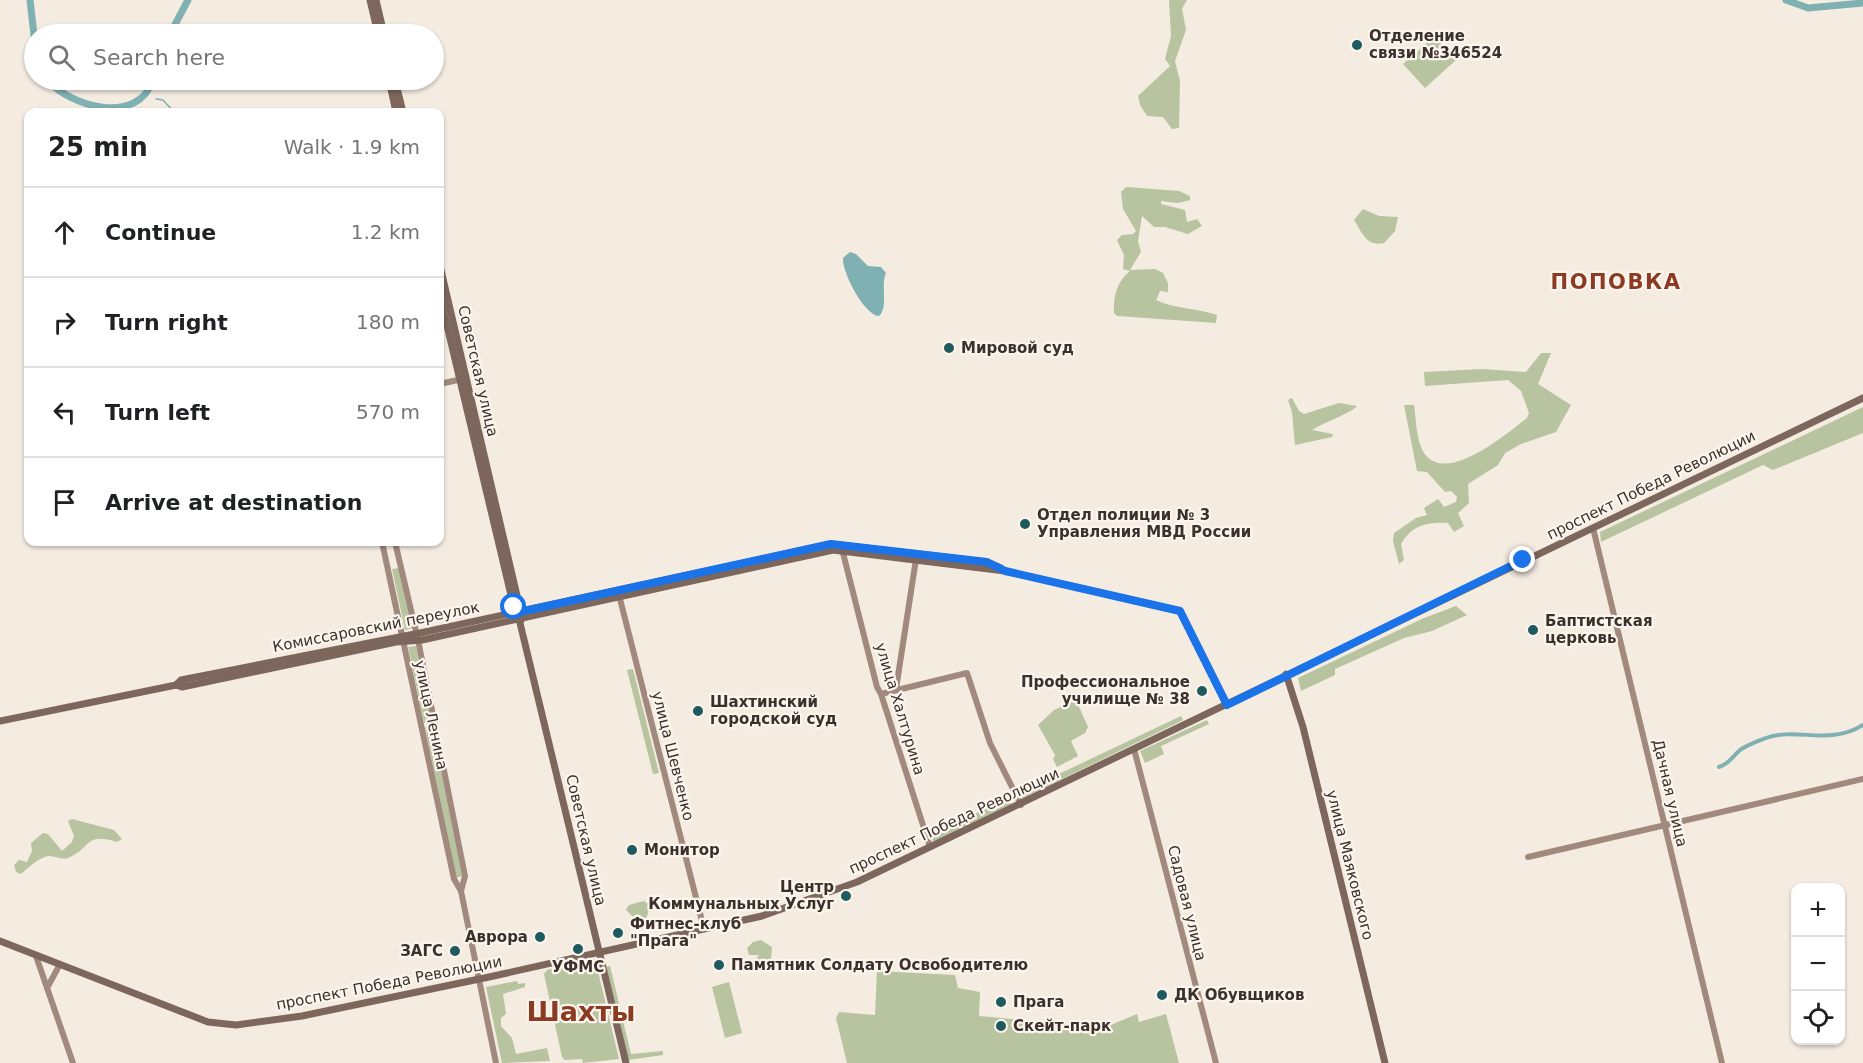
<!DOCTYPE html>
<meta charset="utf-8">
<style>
:root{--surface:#fff;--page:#f2f2f2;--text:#202124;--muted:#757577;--line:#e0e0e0}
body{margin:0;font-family:"DejaVu Sans",sans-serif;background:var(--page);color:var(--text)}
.controls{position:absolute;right:18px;bottom:18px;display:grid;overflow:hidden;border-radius:12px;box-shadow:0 2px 4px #0004}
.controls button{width:54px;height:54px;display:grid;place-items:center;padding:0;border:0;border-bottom:2px solid var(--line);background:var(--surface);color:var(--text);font:30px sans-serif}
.stop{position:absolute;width:18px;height:18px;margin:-14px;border:4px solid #1a73e8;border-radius:50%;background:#fff}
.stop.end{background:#1a73e8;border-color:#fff;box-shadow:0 2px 6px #0008}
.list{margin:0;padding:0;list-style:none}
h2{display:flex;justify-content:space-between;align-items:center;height:78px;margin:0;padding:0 24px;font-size:26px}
h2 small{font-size:20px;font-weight:400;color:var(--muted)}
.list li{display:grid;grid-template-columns:39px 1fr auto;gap:18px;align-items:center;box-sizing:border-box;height:90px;padding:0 24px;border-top:2px solid var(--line)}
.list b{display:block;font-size:22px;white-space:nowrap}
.list em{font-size:20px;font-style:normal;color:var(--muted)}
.icon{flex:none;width:33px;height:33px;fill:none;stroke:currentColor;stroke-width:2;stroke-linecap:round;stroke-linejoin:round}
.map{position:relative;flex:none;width:1863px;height:1063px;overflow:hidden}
.search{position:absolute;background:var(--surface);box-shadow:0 2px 4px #0004;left:24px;top:24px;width:420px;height:66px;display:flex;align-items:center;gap:15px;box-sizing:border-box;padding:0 21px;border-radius:33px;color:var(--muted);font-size:22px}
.panel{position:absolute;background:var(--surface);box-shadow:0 2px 4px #0004;left:24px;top:108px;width:420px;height:438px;border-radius:12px}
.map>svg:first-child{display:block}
.green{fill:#b8c4a0}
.water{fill:#7fb0b2}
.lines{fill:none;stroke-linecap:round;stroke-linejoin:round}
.stream{stroke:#7fb0b2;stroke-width:1.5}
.canal{stroke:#7fb0b2;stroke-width:4}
.river{stroke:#7fb0b2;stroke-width:7}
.secondary{stroke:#a18a7d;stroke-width:6}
.primary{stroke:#7d675c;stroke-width:7}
.route{stroke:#1a73e8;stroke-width:8}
.poi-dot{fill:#1f5a5e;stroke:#fbf5ee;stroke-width:2}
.labels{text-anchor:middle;stroke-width:4.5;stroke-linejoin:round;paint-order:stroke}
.poi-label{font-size:15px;font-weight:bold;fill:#3b302b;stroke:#fbf5ee;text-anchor:start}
.street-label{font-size:15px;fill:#3b302b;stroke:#fbf5ee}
.district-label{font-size:21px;font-weight:bold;letter-spacing:1.5px;fill:#8c3b22;stroke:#fbf5ee}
.town-label{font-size:27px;font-weight:bold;fill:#8c3b22;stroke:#fbf5ee}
</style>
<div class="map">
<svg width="1863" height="1063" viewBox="0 0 1863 1063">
<rect width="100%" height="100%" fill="#f4ebe1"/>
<g class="green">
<path d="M 1169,0 L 1187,0 L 1182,9 L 1186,30 L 1175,61 L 1180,81 L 1179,128 L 1172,129 L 1163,117 L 1147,116 L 1140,105 L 1138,96 L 1170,66 L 1165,59 L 1171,36 Z"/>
<path d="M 1435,36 L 1456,60 L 1425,88 L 1403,64 Z"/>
<path d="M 1126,187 L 1179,191 L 1190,196 L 1190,200 L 1178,203 L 1161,201 L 1161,204 L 1185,210 L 1187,222 L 1197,219 L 1202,226 L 1188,234 L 1165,227 L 1154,227 L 1142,216 L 1138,241 L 1141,252 L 1130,270 L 1155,269 L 1163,273 L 1168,283 L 1168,292 L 1160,291 L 1156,300 C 1175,309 1197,308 1217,315 L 1216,323 L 1117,316 L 1114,313 C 1113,297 1117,281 1130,271 L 1123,269 L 1124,255 L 1117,240 L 1122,235 L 1133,234 L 1136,231 L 1123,209 L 1121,192 Z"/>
<path d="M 1363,209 L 1379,216 L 1398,217 L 1395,231 L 1384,243 C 1366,247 1362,232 1354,220 Z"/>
<path d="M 1541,353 L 1551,353 L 1538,384 L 1571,405 L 1556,432 L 1521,444 L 1505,453 L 1498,465 L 1468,484 L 1469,503 L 1458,513 L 1464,526 L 1454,532 L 1448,523 C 1427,522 1412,525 1401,544 L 1404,560 L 1399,564 L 1393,541 L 1394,533 L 1416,518 L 1427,515 L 1424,508 L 1438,499 L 1444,507 L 1456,502 L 1457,497 L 1451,491 L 1445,492 L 1427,472 L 1417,471 L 1404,405 L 1414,405 C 1416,418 1416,435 1421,447 C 1439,492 1508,433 1527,418 L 1529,413 L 1521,391 L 1508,380 L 1425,386 L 1424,372 L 1482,369 L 1526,372 Z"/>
<path d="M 1292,398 L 1299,411 L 1304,414 L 1339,403 L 1357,406 C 1351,413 1323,423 1312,430 L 1333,434 L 1332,437 L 1295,445 L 1292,412 L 1288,400 Z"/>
<path d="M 1863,407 L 1863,433 L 1773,470 L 1763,465 L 1601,542 L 1600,532 Z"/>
<path d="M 400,568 L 413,628 L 405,630 L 392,569 Z"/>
<path d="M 1456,606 L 1467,615 L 1432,631 L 1404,638 L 1335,669 L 1335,675 L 1301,691 L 1298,678 L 1424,618 Z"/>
<path d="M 416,646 L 431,721 L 424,723 L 408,647 Z"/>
<path d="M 633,669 L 659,773 L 653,774 L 627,670 Z"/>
<path d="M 1076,700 L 1088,727 L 1085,733 L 1071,741 L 1078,756 L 1057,767 L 1053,759 L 1055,755 L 1038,725 L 1054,710 Z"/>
<path d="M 1181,716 L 1183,720 L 1023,798 L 1020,796 L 1021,792 Z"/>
<path d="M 1207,720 L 1209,724 L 1161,746 L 1164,754 L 1145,763 L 1140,751 Z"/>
<path d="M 432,726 L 462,876 L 456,878 L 425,727 Z"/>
<path d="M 1009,797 L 1011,804 L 933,842 L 931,835 Z"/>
<path d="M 72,819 L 114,830 L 122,839 L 117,842 C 84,832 92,848 68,858 C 60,860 56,856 49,856 C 39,857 28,868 21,874 L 16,872 L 14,865 L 19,860 L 27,862 L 32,851 L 31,843 L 43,833 L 48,834 L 62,851 L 72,842 L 74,836 L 68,821 Z"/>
<path d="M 644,901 L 650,905 L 645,924 L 633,928 L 635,919 L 626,910 L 629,905 Z"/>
<path d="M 761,940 L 772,947 L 771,959 L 760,964 L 753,964 L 759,955 L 749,955 L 747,948 L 753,942 Z"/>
<path d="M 595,959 L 619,1059 L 583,1063 L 582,1059 L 565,1060 L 562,1057 L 544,974 L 547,970 Z"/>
<path d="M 610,966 L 631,1054 L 663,1051 L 663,1055 L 628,1060 L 606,967 Z"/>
<path d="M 877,971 L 955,975 L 958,988 L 980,992 L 979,1016 L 1106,1027 L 1137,1014 L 1139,1022 L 1166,1014 L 1179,1063 L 847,1063 L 836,1018 L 839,1012 L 875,1015 Z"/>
<path d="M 517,981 L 518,984 L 525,983 L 525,987 L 503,994 L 506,1014 L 501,1018 L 501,1026 L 512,1038 L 516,1054 L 547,1048 L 550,1061 L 502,1063 L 486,987 Z"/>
<path d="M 729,982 L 742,1033 L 725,1038 L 712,987 Z"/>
</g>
<path class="water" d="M 850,252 L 856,254 L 868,266 L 881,267 L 886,273 C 880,286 889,306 879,316 C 864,315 842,272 843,258 Z"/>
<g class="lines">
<path class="stream" d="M 156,99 L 163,100 L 174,112"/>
<path class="canal" d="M 1719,767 C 1729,764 1732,757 1740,750 C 1747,745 1758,741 1766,738 C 1797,727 1830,746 1863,725"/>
<g class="river">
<path d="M 30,0 L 34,35"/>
<path d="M 1786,0 L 1808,8 L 1863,3"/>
<path d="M 170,34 L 188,0"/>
<path d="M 47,80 C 73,108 138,125 153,80"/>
</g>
<g class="secondary">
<path d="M 440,384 L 462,379"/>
<path d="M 1593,528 L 1722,1063"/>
<path d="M 382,542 L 454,879 L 461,891 L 496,1063"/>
<path d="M 395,542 L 418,640 L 465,876 L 461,891"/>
<path d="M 842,549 L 877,687 L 881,694 L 930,847"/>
<path d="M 619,595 L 704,929"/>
<path d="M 896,689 L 916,559"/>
<path d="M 881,694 L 967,673 L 990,743 L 1021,805"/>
<path d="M 1134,749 L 1216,1063"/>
<path d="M 1528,857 L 1863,779"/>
<path d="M 36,956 L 73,1063"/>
<path d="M 47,988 L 59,966"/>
</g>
<g class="primary">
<path d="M 370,0 L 378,34"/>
<path d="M 376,0 L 384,34"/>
<path d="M 389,80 L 396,112"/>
<path d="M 395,80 L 403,112"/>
<path d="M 440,266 L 522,617 L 520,623 L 626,1063"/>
<path d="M 440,296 L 516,616"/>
<path d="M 1286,674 L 1303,727 L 1385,1063"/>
<path d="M 176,685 L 181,680 L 420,633 L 831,544 L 987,562 L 1001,568"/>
<path d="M 0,721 L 176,685 L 182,687 L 396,642 L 422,640 L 833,550 L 1005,571 L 1180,611 L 1227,705"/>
<path d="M 0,941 L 208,1022 L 236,1025 L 302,1016 L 489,977 L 762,916 L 857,882 L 1863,398"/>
</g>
</g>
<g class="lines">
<path class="route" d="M 514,607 L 515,613 L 831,544 L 987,562 L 1005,571 L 1180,611 L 1227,705 L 1523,560"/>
</g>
<g class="poi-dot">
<circle cx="1357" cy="45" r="6"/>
<circle cx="949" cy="348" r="6"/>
<circle cx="1025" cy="524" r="6"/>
<circle cx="1533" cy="630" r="6"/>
<circle cx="1202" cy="691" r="6"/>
<circle cx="698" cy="711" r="6"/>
<circle cx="632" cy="850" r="6"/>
<circle cx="846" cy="896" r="6"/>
<circle cx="618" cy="933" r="6"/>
<circle cx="540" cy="937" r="6"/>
<circle cx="578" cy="949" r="6"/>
<circle cx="455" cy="951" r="6"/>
<circle cx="719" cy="965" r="6"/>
<circle cx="1162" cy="995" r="6"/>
<circle cx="1001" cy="1002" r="6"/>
<circle cx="1001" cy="1026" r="6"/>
</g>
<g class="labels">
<g class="poi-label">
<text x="1369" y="41">Отделение<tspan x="1369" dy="17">связи №346524</tspan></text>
<text x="961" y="353">Мировой суд</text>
<text x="1037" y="520">Отдел полиции № 3<tspan x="1037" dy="17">Управления МВД России</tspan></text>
<text x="1545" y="626">Баптистская<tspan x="1545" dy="17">церковь</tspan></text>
<text x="1190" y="687" text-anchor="end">Профессиональное<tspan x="1190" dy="17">училище № 38</tspan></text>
<text x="710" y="707">Шахтинский<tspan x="710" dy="17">городской суд</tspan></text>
<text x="644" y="855">Монитор</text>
<text x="834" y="892" text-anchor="end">Центр<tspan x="834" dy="17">Коммунальных Услуг</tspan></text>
<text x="630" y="929">Фитнес-клуб<tspan x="630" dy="17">"Прага"</tspan></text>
<text x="528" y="942" text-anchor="end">Аврора</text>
<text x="443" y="956" text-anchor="end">ЗАГС</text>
<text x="731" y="970">Памятник Солдату Освободителю</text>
<text x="578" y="972" text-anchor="middle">УФМС</text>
<text x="1174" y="1000">ДК Обувщиков</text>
<text x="1013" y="1007">Прага</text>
<text x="1013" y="1031">Скейт-парк</text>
</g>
<g class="street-label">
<text transform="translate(478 371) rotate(77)" y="5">Советская улица</text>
<text transform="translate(1651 485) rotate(-26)" y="5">проспект Победа Революции</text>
<text transform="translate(376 627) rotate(-11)" y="5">Комиссаровский переулок</text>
<text transform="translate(900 709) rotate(73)" y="5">улица Халтурина</text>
<text transform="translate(431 715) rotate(78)" y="5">улица Ленина</text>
<text transform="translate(673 756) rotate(76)" y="5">улица Шевченко</text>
<text transform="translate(1670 793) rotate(77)" y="5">Дачная улица</text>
<text transform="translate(954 821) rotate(-25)" y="5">проспект Победа Революции</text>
<text transform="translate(586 840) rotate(77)" y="5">Советская улица</text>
<text transform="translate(1350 865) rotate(76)" y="5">улица Маяковского</text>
<text transform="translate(1187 903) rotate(76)" y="5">Садовая улица</text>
<text transform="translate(389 983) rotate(-11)" y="5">проспект Победа Революции</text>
</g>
<g class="district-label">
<text x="1616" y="289">ПОПОВКА</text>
</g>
<g class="town-label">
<text x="581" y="1021">Шахты</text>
</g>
</g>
</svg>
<div class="controls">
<button>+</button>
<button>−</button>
<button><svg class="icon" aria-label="locate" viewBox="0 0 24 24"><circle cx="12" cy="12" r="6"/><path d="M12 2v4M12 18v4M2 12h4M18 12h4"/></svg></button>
</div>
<div class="stop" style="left:514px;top:607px"></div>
<div class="stop end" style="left:1523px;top:560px"></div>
<div class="search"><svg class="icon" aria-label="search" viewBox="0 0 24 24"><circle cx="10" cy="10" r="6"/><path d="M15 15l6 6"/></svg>Search here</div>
<section class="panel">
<h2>25 min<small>Walk · 1.9 km</small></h2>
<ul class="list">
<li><svg class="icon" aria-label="ahead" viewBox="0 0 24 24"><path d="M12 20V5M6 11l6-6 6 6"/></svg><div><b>Continue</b></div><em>1.2 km</em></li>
<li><svg class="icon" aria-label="right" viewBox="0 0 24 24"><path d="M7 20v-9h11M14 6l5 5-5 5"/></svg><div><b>Turn right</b></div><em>180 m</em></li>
<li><svg class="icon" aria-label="left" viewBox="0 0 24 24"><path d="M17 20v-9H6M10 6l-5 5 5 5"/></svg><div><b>Turn left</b></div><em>570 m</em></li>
<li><svg class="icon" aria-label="arrive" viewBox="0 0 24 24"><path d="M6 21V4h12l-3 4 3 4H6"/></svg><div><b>Arrive at destination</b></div></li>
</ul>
</section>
</div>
